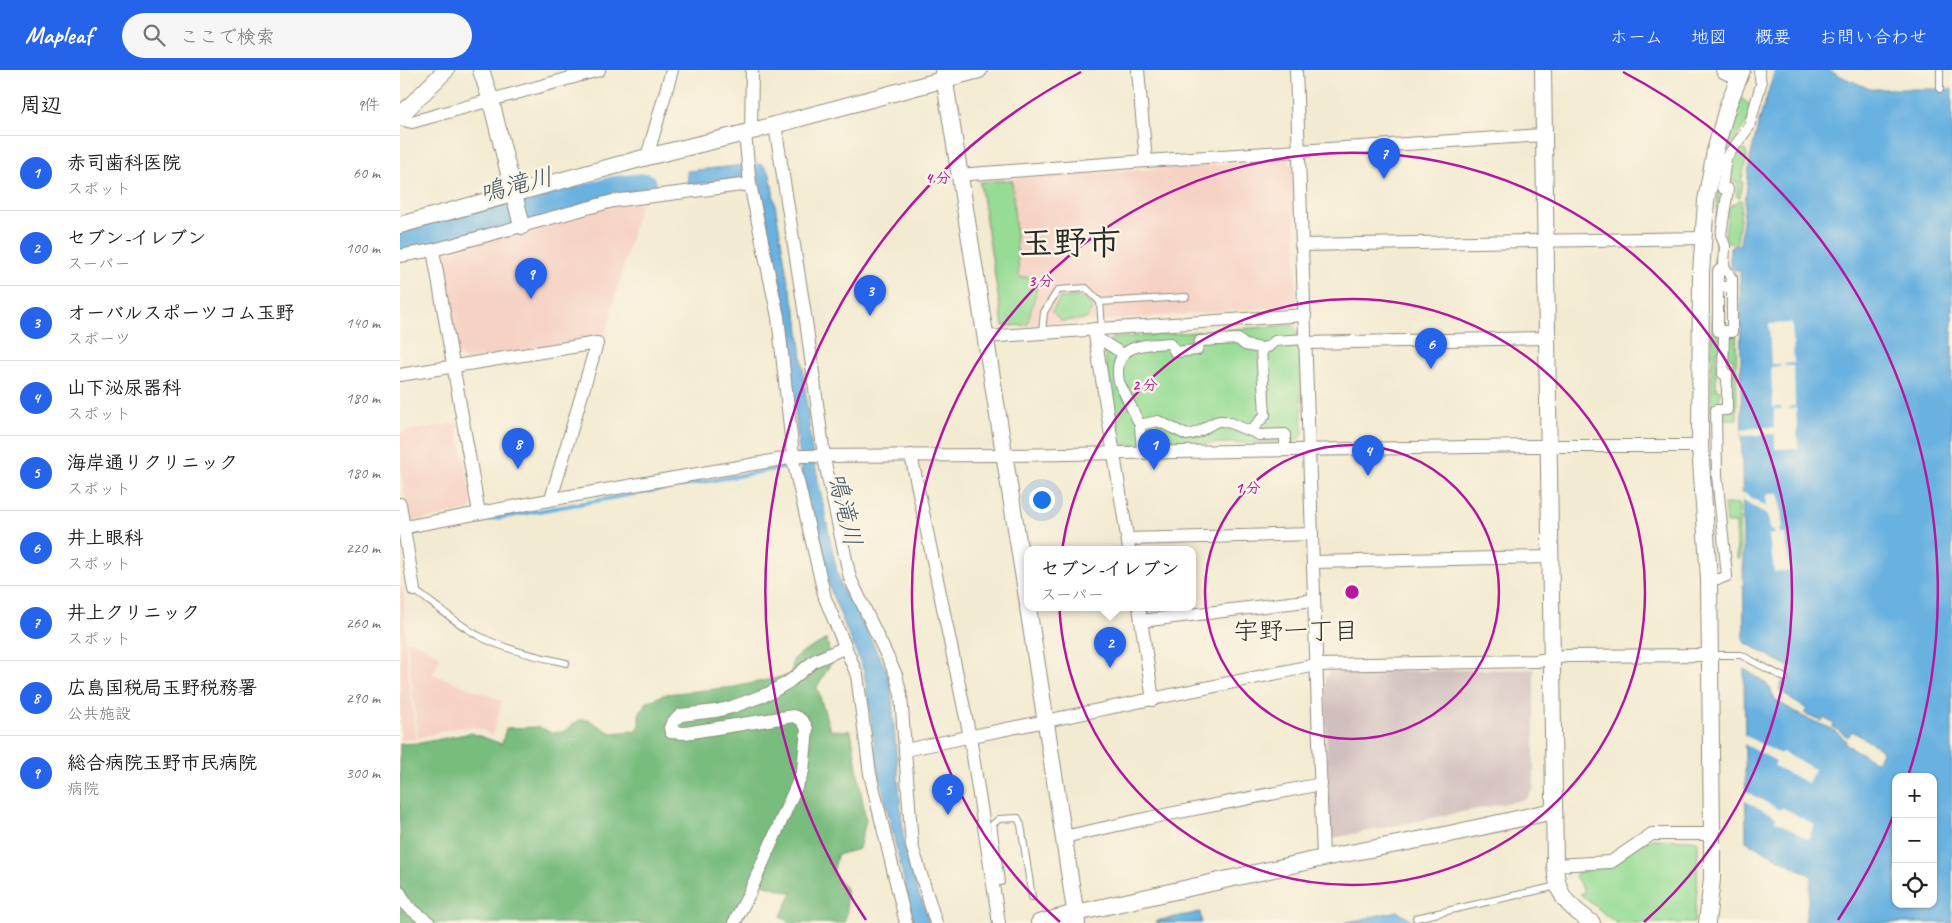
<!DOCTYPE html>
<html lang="ja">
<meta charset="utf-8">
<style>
:root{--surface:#fff;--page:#f6f6f6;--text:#202124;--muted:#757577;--line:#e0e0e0;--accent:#2563eb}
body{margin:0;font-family:Caveat,"Klee One",sans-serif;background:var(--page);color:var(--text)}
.controls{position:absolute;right:15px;bottom:15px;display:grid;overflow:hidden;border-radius:10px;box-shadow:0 1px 4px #0004}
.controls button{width:45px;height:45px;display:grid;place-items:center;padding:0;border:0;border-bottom:1px solid var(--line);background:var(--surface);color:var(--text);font:25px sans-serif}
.you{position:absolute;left:641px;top:429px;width:18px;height:18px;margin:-12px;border:4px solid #fff;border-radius:50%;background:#1a73e8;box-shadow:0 0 0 8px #1a73e833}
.badge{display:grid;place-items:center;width:32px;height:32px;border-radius:50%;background:var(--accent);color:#fff;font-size:16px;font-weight:700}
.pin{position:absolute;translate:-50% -41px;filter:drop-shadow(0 1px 2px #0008)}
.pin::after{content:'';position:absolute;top:26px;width:18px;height:15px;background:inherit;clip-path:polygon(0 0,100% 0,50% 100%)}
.popup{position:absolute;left:624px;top:476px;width:172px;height:65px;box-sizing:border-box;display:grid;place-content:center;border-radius:10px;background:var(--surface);filter:drop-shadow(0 1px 4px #0005);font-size:16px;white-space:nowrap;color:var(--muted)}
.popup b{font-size:19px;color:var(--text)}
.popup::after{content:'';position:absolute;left:50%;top:100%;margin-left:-10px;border:10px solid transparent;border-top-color:var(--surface)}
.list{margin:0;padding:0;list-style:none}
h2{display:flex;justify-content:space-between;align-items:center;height:65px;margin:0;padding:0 20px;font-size:21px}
h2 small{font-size:16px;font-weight:400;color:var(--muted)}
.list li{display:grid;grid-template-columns:32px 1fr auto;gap:15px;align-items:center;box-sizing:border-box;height:75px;padding:0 20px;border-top:1px solid var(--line)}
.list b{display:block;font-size:19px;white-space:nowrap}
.list p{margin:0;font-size:16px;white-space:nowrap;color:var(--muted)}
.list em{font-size:16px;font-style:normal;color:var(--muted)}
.icon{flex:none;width:28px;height:28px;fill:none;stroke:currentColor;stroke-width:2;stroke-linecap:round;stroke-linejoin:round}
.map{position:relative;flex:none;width:1552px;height:853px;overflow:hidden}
header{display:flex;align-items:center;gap:30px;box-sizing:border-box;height:70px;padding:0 25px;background:var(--accent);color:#fff}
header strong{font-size:24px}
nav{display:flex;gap:28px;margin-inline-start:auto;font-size:18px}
.search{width:350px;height:45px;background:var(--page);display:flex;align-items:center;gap:12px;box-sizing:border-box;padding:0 18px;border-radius:28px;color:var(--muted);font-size:19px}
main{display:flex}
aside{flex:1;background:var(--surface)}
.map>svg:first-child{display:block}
.built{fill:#f6d2c4}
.industrial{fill:#d1bfbe}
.green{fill:#96dc95;stroke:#608460}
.forest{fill:#78bc7e;stroke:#527454}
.water{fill:#68b1e0;stroke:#4a6e86;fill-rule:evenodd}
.pier{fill:#f3ebd1}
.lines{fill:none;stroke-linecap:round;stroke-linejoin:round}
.stream{stroke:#68b1e0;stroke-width:4}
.river{stroke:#68b1e0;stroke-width:22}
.service-casing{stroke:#8f8b7e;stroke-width:8}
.pedestrian-casing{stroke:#8f8b7e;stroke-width:12}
.minor-casing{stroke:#8f8b7e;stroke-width:14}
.tertiary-casing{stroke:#8f8b7e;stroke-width:18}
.service{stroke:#fff;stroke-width:6}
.pedestrian{stroke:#fff;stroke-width:10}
.minor{stroke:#fff;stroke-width:12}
.tertiary{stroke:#fff;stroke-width:16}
.ring{fill:none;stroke:#b5179e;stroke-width:2.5}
.labels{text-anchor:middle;stroke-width:5;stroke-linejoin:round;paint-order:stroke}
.water-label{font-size:25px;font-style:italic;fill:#405a6a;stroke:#fcf5e5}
.neighbourhood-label{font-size:25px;fill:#2b2b2b;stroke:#fcf5e5}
.town-label{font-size:34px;font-weight:bold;fill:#2b2b2b;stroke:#fcf5e5}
.centre{fill:#b5179e;stroke:#fcf5e5;stroke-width:2.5}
.ring-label{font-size:15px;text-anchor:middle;font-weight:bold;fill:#b5179e;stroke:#fcf5e5;stroke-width:5;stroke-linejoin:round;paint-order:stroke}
</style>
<header>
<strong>Mapleaf</strong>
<div class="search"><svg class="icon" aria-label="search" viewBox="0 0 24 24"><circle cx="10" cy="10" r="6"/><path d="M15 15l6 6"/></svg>ここで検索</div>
<nav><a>ホーム</a><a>地図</a><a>概要</a><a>お問い合わせ</a></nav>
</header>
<main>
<aside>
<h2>周辺<small>9件</small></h2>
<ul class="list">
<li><span class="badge">1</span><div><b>赤司歯科医院</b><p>スポット</p></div><em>60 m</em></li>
<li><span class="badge">2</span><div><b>セブン-イレブン</b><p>スーパー</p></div><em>100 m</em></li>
<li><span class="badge">3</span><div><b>オーバルスポーツコム玉野</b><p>スポーツ</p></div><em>140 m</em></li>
<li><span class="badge">4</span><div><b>山下泌尿器科</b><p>スポット</p></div><em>180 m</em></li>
<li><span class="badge">5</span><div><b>海岸通りクリニック</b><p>スポット</p></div><em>180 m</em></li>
<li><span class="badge">6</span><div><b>井上眼科</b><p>スポット</p></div><em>220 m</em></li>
<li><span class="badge">7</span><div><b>井上クリニック</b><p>スポット</p></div><em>260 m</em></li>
<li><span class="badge">8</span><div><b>広島国税局玉野税務署</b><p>公共施設</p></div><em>290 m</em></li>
<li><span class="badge">9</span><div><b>総合病院玉野市民病院</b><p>病院</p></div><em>300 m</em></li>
</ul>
</aside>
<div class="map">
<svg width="1552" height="853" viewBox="0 0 1552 853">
<rect width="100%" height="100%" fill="#fcf5e5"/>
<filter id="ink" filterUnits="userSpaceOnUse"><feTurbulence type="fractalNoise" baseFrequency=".02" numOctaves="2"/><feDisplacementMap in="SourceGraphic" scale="10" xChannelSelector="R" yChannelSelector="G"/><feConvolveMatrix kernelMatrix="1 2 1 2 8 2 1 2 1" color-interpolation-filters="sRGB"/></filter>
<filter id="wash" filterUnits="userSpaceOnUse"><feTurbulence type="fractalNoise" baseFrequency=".0096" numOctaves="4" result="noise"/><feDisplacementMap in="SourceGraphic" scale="20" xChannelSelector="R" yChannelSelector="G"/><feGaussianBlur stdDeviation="1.12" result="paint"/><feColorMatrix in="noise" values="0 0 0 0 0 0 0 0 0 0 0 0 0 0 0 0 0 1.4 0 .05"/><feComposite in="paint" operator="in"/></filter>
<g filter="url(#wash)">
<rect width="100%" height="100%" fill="#f3ebd1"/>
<g class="built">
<path d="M 887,90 L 893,96 L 897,229 L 891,236 L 602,258 L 578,111 Z"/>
<path d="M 240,133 L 205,266 L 68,290 L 63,289 L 56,283 L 40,188 L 43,184 L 212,137 Z"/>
<path d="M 57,353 L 72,434 L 70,440 L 9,452 L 0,395 L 0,362 Z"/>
<path d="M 0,518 L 3,518 L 6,583 L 16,669 L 0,670 Z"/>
<path d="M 7,571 L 12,571 L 41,586 L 33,604 L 102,631 L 92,666 L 81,659 L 70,657 L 55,658 L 18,668 Z"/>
</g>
<path class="industrial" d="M 1134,599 L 1134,719 L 1126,729 L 929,769 L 925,609 L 930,602 Z"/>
<g class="green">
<path d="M 1341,28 L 1350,35 L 1349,49 L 1326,82 Z"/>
<path d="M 1340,79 L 1346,81 L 1347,88 L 1341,111 L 1343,112 L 1340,127 L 1336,126 L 1338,112 L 1326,110 L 1330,88 Z"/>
<path d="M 612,110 L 619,207 L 638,207 L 638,215 L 627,255 L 603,256 L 580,112 Z"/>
<path d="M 1318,122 L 1323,122 C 1319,153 1314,185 1315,215 C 1317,237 1321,258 1321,281 L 1316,281 L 1316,320 L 1320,320 L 1320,337 L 1311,337 L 1312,215 Z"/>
<path d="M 1339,130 L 1342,130 L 1337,174 L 1328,173 L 1325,165 L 1329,137 Z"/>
<path d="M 1332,204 L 1336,204 L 1337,349 L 1320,349 L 1320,342 L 1332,342 L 1333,288 L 1326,288 L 1326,268 L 1333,268 L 1334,210 Z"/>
<path d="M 683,226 L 693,238 L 686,249 L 661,251 L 652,242 L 660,228 Z"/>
<path d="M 893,255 L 898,262 L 903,365 L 896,372 L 723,375 L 719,369 L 704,281 L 712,268 Z"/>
<path d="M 1324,434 L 1339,434 L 1340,489 L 1337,489 L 1336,453 L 1326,453 Z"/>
<path d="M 1253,769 L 1294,770 L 1298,772 L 1297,820 L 1294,853 L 1216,853 L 1180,824 L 1185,822 L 1175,806 L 1178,802 L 1186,802 L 1187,798 Z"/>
</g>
<path class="forest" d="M 427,569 L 431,593 L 417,617 L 430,660 L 451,661 L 466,751 L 459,779 L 437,785 L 433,804 L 446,818 L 447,841 L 444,853 L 390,853 L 381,846 L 392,823 L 359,813 L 340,853 L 0,853 L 0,674 L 20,673 L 71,663 L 102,674 L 106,658 L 139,657 L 153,663 L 165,661 L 179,650 L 189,650 L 211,663 L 235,661 L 239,657 L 239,644 L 247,632 L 266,624 L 334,617 L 391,605 L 393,590 L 401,583 Z"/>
<g class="water">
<path d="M 1375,0 L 1427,0 L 1470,19 L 1552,19 L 1552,853 L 1405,853 L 1412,806 L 1346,771 L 1344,599 L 1363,611 L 1370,618 L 1375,630 L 1402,646 L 1432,659 L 1446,670 L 1445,674 L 1476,692 L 1482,683 L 1481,679 L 1452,661 L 1448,667 L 1433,657 L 1434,654 L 1424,648 L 1422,651 L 1404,643 L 1407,639 L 1392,630 L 1379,619 L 1381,617 L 1385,619 L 1386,617 L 1381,615 L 1390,597 L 1344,572 L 1340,200 L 1330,200 L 1330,177 L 1340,175 L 1350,89 L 1358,55 ZM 1496,707 L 1533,707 L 1533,834 L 1496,834 Z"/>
<path d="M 356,94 L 363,95 L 370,104 L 388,211 L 398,251 L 411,374 L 434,489 L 441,517 L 455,538 L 487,602 L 491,619 L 504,776 L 519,826 L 522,829 L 529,853 L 514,853 L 479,705 L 464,601 L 433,527 L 426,506 L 401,400 L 389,284 L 388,250 L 367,160 L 359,109 L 341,109 L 288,115 L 287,101 Z"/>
<path d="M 997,841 L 1015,853 L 944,853 Z"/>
<path d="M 800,842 L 802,853 L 756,853 L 756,851 Z"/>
</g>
<g class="pier">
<path d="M 1392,253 L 1394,293 L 1384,294 L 1385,296 L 1394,296 L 1395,336 L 1389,337 L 1389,339 L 1396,338 L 1398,378 L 1375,379 L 1375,364 L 1342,366 L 1341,359 L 1374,357 L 1374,339 L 1381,339 L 1381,337 L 1373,337 L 1371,297 L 1382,296 L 1381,294 L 1371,294 L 1369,254 Z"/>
<path d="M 1342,422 L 1367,437 L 1366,425 L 1379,423 L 1383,458 L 1379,459 L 1380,464 L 1385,464 L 1390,501 L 1374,502 L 1369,465 L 1375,464 L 1374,460 L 1370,460 L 1368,445 L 1342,430 Z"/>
<path d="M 1344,665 L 1380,684 L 1382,682 L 1415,699 L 1408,713 L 1374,696 L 1376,691 L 1344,674 Z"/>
<path d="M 1345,721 L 1380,740 L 1382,737 L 1415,755 L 1408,769 L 1375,751 L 1376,747 L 1345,731 Z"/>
</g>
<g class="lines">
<g class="stream">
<path d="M 18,164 L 18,167"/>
<path d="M 14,463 L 388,397"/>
</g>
<path class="river" d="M 0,171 L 149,135 L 214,117 L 246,114"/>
</g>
</g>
<g filter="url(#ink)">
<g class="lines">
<defs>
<g id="service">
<path d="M 1540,0 L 1540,19"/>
<path d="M 700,232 L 786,227"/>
<path d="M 642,263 L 644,242 L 658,220 L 686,218 L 700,232 L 702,259"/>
<path d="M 14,520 C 35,535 55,552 77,565 C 105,580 136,586 166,593"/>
<path d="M 1310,585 L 1341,585 L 1385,608"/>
<path d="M 601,812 L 593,754 L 599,749 L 618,748 L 621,755 L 632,827"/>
<path d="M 1016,848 L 1157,816"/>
</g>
<g id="pedestrian">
<path d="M 1318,217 L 1318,201 L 1324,196"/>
<path d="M 1324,261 L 1318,261 L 1318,217 L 1332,217"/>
<path d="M 695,266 L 723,284"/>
<path d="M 861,278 L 868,277 L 875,271 L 906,269"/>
<path d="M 740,355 L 758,351 L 787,365 C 803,364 810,351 820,351 C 829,350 841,359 851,361 L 865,345 L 861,278 L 845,275 L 838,269 L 800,271 L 797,280 L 775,282 L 770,273 C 741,275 712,274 719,312 L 740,355 L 742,382"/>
<path d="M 851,361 L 859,365 L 885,364 L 885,380"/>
<path d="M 1309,509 L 1320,509 L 1327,506 L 1317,405 L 1316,340 L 1327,340 L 1327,304 L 1323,304 L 1324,261 L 1332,262 L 1332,209 L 1324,196 L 1325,176 L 1321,165 L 1328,119 L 1322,118 L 1326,88 L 1349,57 L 1361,14 L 1359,0"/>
</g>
<g id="minor">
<path d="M 738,0 L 746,91"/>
<path d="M 896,0 L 923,788"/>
<path d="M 0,49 L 12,52 L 199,0"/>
<path d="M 375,55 L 406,251 L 425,393 L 450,508 L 496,605 L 501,625 L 512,776 L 536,853"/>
<path d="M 351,62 L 352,0"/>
<path d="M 345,63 L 350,114 L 378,247 L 394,394 L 425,528 L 457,605 L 470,704 L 506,853"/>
<path d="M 247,87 L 272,0"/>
<path d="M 558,105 L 746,91 L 1143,65"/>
<path d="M 901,175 L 1302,168"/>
<path d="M 33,180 L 79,443"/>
<path d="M 0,186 L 33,180 L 213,131 L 350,114"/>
<path d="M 694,259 L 729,479"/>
<path d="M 585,267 L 905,245"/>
<path d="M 906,273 L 1146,268"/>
<path d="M 0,305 L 197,273 L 151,429"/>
<path d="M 511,385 L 570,667 L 599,853"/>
<path d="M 0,434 L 14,520"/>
<path d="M 0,458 L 165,427 L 400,386 L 604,385 L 1133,376 L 1300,376"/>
<path d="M 728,469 L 912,464"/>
<path d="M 913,492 L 1149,487"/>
<path d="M 739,537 L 753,630"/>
<path d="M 741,551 L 914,530"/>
<path d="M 505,680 L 916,595 L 1136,591 L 1166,586 L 1309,585"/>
<path d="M 664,767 L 749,748 L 921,714"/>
<path d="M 1155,795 L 1211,792 L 1252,764 L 1312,764"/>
<path d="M 0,823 L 7,836 L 29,853"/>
<path d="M 334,853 L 348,826 L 403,701 L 407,659 C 404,651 400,648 393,646 L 285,663 L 271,662 L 270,658 L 272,653 L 281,645 L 316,641 L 332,637 L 370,623 L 390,611 L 414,591 L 446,577"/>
</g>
<g id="tertiary">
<path d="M 81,0 L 91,31 L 122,156"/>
<path d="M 543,0 L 628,534"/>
<path d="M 1143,0 L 1155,795 C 1157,828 1167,834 1192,853"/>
<path d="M 1324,0 L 1339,7"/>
<path d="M 0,46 L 46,0"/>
<path d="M 0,155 L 247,87 L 345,63 L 579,0"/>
<path d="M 628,537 L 677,853"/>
<path d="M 639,853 L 676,843 L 923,788 L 1045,765 L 1153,741"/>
<path d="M 1307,853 L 1312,809 L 1312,764 L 1309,509 L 1300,376 L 1301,203 L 1306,131 L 1315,81 L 1328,35 L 1342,0"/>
</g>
</defs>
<use href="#service" class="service-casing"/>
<use href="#pedestrian" class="pedestrian-casing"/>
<use href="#minor" class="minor-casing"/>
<use href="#tertiary" class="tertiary-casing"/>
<use href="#service" class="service"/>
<use href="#pedestrian" class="pedestrian"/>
<use href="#minor" class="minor"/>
<use href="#tertiary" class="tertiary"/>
</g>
</g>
<g class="ring">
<circle cx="952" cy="522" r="147"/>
<circle cx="952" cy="522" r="293"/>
<path d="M660 852A440 440 0 1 1 1244 852"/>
<path d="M1495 742A586 586 0 0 1 1438 850M466 850A586 586 0 0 1 681 2M1223 2A586 586 0 0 1 1509 703"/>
</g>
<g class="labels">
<g class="water-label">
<text transform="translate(116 114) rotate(-14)" y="9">鳴滝川</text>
<text transform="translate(446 439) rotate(77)" y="9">鳴滝川</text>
</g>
<g class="neighbourhood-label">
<text x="896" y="569">宇野一丁目</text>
</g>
<g class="town-label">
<text x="670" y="184">玉野市</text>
</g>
</g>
<circle cx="952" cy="522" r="8" class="centre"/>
<g class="ring-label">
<text x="538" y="113">4 分</text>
<text x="641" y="216">3 分</text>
<text x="745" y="320">2 分</text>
<text x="848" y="423">1 分</text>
</g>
</svg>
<div class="controls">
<button>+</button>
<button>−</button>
<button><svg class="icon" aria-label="locate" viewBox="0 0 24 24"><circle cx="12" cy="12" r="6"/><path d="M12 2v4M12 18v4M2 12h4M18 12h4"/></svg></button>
</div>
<div class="you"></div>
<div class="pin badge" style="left:754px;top:400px">1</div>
<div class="pin badge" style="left:710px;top:598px">2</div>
<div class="popup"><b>セブン-イレブン</b>スーパー</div>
<div class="pin badge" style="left:470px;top:246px">3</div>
<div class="pin badge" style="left:968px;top:406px">4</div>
<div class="pin badge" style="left:548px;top:745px">5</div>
<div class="pin badge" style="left:1031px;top:299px">6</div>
<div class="pin badge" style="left:984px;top:109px">7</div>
<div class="pin badge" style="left:118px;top:399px">8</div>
<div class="pin badge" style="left:131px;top:229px">9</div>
</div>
</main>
